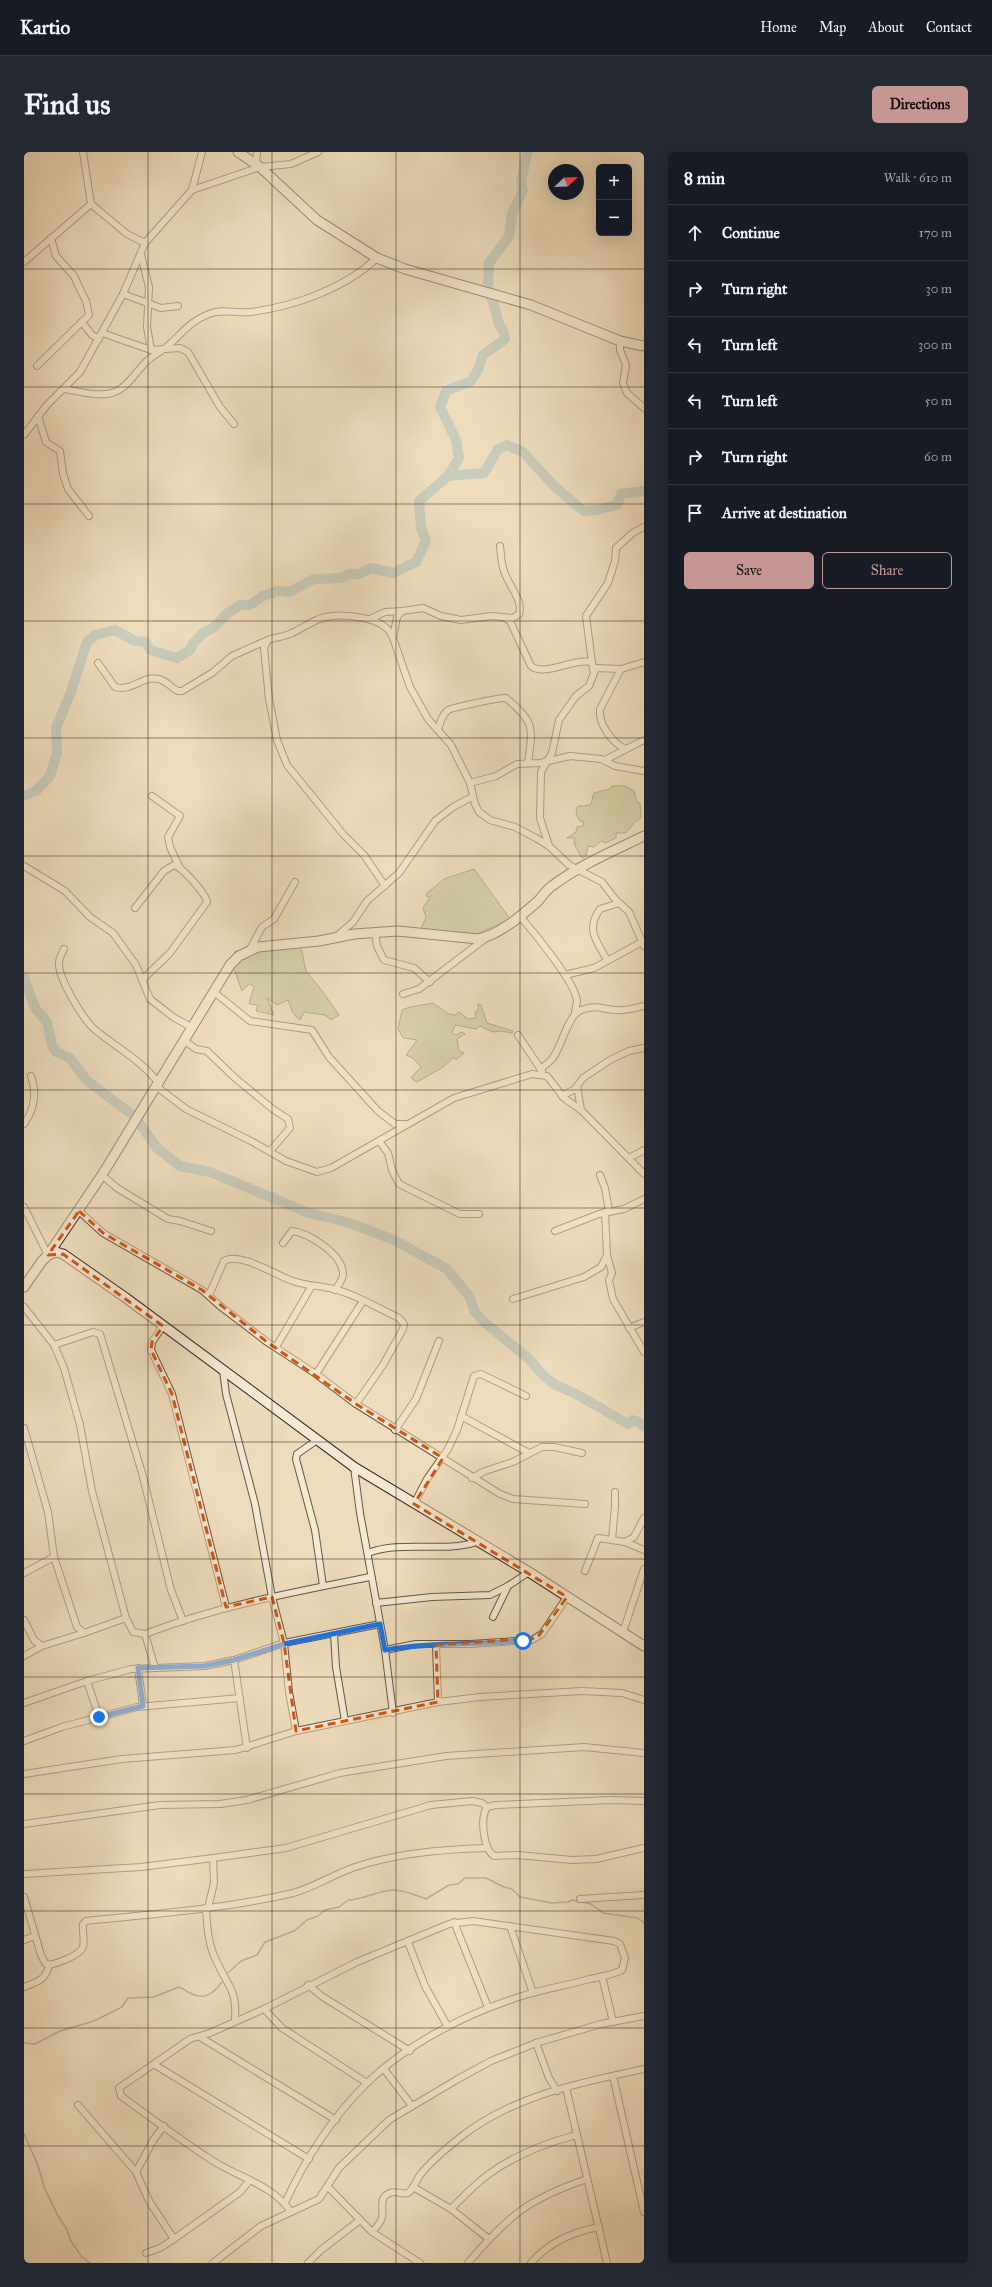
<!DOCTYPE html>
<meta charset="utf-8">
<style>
:root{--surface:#171b24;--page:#242831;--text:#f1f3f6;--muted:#9ea1a6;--line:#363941;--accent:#c59692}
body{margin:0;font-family:"IM FELL Great Primer",serif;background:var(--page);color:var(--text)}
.controls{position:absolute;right:12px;top:12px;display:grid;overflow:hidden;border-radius:6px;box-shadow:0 4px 16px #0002}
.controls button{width:36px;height:36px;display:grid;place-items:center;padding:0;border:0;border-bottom:1px solid var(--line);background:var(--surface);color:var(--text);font:20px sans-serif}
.compass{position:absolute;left:524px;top:12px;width:36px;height:36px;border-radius:50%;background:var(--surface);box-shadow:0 4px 16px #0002;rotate:67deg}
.stop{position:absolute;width:12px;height:12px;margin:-9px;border:3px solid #1a73e8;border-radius:50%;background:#fff}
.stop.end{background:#1a73e8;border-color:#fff;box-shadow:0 1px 4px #0008}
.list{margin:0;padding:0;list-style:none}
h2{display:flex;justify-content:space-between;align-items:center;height:52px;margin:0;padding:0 16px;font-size:17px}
h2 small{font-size:13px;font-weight:400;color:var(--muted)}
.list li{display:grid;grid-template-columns:26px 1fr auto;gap:12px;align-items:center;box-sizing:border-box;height:56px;padding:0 16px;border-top:1px solid var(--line)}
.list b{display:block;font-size:15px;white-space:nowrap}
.list em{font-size:13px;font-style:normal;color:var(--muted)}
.actions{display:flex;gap:8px;padding:12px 16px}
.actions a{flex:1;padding:9px 0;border:1px solid var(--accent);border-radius:6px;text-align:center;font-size:14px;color:var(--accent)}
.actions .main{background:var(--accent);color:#111}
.icon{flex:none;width:22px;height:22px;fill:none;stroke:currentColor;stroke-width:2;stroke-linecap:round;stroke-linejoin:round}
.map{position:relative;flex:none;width:620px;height:2111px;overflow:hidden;border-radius:6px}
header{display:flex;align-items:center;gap:24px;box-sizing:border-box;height:56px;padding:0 20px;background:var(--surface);border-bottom:1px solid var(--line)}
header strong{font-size:19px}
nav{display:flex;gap:22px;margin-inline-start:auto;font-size:14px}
.intro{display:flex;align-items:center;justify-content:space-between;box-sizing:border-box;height:96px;padding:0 24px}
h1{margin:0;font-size:28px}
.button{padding:10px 18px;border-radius:6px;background:var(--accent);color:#111;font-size:14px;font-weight:700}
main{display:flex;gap:24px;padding:0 24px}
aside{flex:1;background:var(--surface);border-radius:6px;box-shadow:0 4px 16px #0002}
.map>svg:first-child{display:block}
.green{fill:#b9c190;stroke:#767659}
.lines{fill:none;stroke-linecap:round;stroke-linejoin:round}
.stream{stroke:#72807d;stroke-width:1.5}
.river{stroke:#9cbaba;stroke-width:10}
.street-casing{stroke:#625748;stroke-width:8}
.secondary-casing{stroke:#342a22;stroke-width:11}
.street{stroke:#f4e9d3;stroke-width:6}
.secondary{stroke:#f4e9d3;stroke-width:9}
.route{stroke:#1a73e8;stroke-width:5}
.marked{fill:none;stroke:#d6540e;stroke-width:3;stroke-dasharray:8 5;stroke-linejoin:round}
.grid{fill:none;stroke:#342a22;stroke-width:1;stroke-opacity:0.55}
</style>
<header>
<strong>Kartio</strong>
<nav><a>Home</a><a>Map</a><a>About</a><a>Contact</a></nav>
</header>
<div class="intro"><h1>Find us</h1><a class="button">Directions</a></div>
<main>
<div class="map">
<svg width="620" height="2111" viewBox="0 0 620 2111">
<rect width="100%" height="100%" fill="#eeddbc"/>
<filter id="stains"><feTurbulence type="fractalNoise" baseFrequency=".005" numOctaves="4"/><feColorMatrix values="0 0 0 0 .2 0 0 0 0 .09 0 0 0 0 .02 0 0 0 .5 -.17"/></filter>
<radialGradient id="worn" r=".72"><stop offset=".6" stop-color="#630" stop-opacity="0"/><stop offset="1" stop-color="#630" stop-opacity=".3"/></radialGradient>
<g class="green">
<path d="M 588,634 L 601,634 L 610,639 L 613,650 L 616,651 L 617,666 L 611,670 L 602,681 L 592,681 L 592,686 L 581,691 L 577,689 L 570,695 L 564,694 L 562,704 L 558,706 L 550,692 L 551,686 L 543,686 L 552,680 L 553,675 L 559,674 L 559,669 L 556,669 L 552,662 L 553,660 L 552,657 L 554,654 L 561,654 L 567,652 L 570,641 L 586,637 Z"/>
<path d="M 450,717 L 486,767 L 451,783 L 440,780 L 433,784 L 397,777 L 402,765 L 399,756 L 406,745 L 402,744 L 403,741 L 420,727 Z"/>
<path d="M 277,795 L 282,819 L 299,840 L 315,863 L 307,868 L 301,863 L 280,860 L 276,868 L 269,861 L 264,848 L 253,853 L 243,846 L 250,863 L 232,859 L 234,853 L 225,852 L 230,834 L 225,832 L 218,839 L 206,806 L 210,803 L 211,799 Z"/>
<path d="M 409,851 L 425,862 L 431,863 L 435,860 L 444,867 L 452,866 L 451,860 L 454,858 L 454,852 L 457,853 L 463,871 L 489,879 L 488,881 L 476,879 L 469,880 L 456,874 L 452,877 L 431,873 L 428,881 L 432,883 L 438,880 L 441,882 L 433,887 L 435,899 L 440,901 L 432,908 L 430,905 L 419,915 L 393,930 L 387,926 L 397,915 L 389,906 L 382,903 L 393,888 L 379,886 L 374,877 L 378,858 L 386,855 Z"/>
</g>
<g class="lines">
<g class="stream">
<path d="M 204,1821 L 217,1809 L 233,1803 L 241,1790 L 270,1779 L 283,1768 L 294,1764 L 301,1758 L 315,1755 L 324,1748 C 338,1748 353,1739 369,1738 C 380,1738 392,1743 402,1747 L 425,1733 L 434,1732 L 441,1726 L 462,1726 L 480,1735 L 488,1737 L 496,1745 L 528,1751 L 544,1750 L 548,1748 L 567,1752 L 579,1761 L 614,1766 L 620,1771"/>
<path d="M 0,1891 L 11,1892 L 36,1879 L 70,1869 L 98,1855 L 104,1846 L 130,1845 L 155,1835 C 160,1837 162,1839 166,1841 C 181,1849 190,1841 198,1830"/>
<path d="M 0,1982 L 13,2011 L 21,2037 L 34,2064 L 42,2076 L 47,2089 L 57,2104 L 66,2111"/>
</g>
<g class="river">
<path d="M 465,139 L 464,129 L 465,111 L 485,84 L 488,62 L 499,38 L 497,30 L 503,0"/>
<path d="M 424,324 L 435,306 L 432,288 L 416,255 L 422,239 L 447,229 L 454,218 L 459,203 L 481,187 C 481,180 478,178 475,172 C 472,164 471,153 466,143"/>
<path d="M 0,644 L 13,638 L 26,624 L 33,601 L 32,576 L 47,540 L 63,490 L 71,483 L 91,478 L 111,489 L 122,490 L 126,498 L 153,506 L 166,498 L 169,491 L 179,481 L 189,476 L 204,461 L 216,453 L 226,453 L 239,444 L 254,439 L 265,440 L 290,427 L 318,426 L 325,422 L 335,422 L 347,416 L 369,421 L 392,410 L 402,389 L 397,376 L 395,349 L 424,324 L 460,321 L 474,297 L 483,293 L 499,300 L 531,335 L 560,359 L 572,358 L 593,353 L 597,342 L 620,339"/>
<path d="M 0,825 L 11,856 L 23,870 L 28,893 L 32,900 L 46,906 L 62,928 L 110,964"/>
<path d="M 114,969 L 133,996 L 156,1014 L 186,1020 L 285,1061 L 322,1070 L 368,1087 L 423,1117 L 445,1144 L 451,1160 L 460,1170 L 505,1207 L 519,1223 L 530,1232 L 552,1242 L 604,1272 L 608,1268 L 615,1270 L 620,1275"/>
</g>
<defs>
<g id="street">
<path d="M 59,0 L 67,52 L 103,82 L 121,91"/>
<path d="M 232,12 L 233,0"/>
<path d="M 168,38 L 178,0"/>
<path d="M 117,103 L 125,135 L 123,175 L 127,198"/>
<path d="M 0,110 L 67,52"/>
<path d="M 99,142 L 137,156 L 154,154"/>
<path d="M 58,170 L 68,183 L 75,187"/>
<path d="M 78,181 L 127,198 L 156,196 L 164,200 L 196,255 L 210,272"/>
<path d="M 596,189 L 596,198 L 602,213 L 599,231 L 603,241 L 620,256"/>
<path d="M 13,214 L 65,163 L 62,149 L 55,135 L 50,124 L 32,104 L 27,86"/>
<path d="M 40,237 C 55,239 76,246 91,240 C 103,236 114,217 123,209 C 131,202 140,198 147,191 C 160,179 168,168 185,162 C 198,156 213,162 227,160 C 271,154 320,137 353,106"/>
<path d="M 14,264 L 22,290 L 36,299 L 39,322 L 44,337 L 65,364"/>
<path d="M 0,283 L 23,253 L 56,220 L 99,142 L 121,91 L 168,38 L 236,15 L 267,12 L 294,0"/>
<path d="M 476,394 C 477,402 477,411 480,419 C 483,431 500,449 495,462 L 489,466 L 468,464 L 437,468 L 417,464 L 399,456 L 378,459 L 373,465 L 369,486 L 386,535 L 404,567 L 427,593 L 446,631 L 451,652 L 455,660 L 466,668 L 491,675 L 512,686 L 525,694 L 545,713 L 578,730 L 591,747 L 605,760 L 620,794"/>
<path d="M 481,466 L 486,469 L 507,514 C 520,525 549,506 567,510"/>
<path d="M 346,467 L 361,460 L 378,459"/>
<path d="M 74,511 L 91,535 C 108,540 119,523 135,527 C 143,529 147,536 154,539 L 158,539 L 188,521 L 208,504 L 244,488"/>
<path d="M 597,517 L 576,557 C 574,572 588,590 601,597"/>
<path d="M 569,518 L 562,464 L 584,431 L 591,409 L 592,396 L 610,380 L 620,375"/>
<path d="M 414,578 C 416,570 418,563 424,558 C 427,556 478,545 482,546 C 511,571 509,574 504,611"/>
<path d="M 581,608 L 620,588"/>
<path d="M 446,631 L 472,624 L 493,612 L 516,611 L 546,604 L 577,607 L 591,614 L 620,619"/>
<path d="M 128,644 L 156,664 L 144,685 L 146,695 L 156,716"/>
<path d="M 525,694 L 516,666 L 517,620 L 528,601 L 535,568 L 552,544 L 565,534 L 572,516 L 597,517 L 620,510"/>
<path d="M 0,714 L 41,739 L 66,765 L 89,781 L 112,813 L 126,847 L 149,865 L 169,876"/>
<path d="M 361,734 L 340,703 L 319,682 L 263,613 L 253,588 L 245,547 L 240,496 L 244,488 C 252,485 260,485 268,481 C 279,476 289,468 301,465 C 319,461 361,465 368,484"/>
<path d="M 111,756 L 140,719 L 150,713 C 158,715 182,742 183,750 L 146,801 L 118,828"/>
<path d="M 495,763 C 508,778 552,831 553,849 C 553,852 551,857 551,861"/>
<path d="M 351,780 L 353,794 L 360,808 L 390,816 L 406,830"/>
<path d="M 312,785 L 329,770 L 343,749 L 375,721 L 411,669 L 429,655 L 448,645"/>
<path d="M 40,797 C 38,801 35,806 35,811 C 34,826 58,865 69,876 C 91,895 118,908 135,932"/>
<path d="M 226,797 L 238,775 L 250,767 L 271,730"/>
<path d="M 583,808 C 573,789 561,778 576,757 L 595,751"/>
<path d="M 541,823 L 570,816 L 618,790"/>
<path d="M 190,840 L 226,869 L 288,878 L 305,905 L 354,959 L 371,972 L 381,972"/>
<path d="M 379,842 L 395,837 L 462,786"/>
<path d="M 494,883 L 518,919"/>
<path d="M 161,889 L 172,897 L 183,899 L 211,926 L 250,958 L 264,967 L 266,976 L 246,999"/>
<path d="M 516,917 C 521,913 527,910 530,904 C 538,893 544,863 557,858 C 574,852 578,858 593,858 C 601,859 612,856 620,854"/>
<path d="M 553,934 L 557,958"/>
<path d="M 133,935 L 162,957 L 227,989 L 262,1009 L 293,1020 L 307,1016 L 430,946 L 508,922 L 523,924 L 540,946 L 557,958 L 620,1022"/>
<path d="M 538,944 L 551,937 L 559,926 L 586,908 L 605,899 L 620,896"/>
<path d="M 0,972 C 10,958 13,941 7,924"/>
<path d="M 355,989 L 364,1001 L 368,1018 L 375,1032 L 436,1062 L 455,1062"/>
<path d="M 605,1006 L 620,998"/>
<path d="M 78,1023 L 93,1036 L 144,1067 L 156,1069 L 187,1079"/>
<path d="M 576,1023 L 581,1036 L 585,1059"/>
<path d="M 0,1055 L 24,1103"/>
<path d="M 55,1059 L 79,1081 L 178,1138 L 196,1154 L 243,1190 L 292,1222 L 332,1252 L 476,1342 L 489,1347 L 561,1352"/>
<path d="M 531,1079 L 575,1062 L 600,1057 L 620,1047"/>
<path d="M 259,1091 L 268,1079 C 285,1081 318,1102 319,1121 C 320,1127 314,1133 311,1138"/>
<path d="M 583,1103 L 588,1121 L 585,1128 L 589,1147 L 620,1200"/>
<path d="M 185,1143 L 200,1109 C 215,1099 253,1124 269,1129 C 282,1134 292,1133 305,1136 C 327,1140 354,1156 375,1166 L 380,1172 L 379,1177 L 359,1213 L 332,1252"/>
<path d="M 489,1147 L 560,1125 L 577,1115 L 583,1103 L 581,1060"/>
<path d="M 0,1155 L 30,1193 L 40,1216 L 56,1273 L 68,1339 L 102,1466 L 109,1480 L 121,1482 C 194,1454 270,1440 346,1425"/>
<path d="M 139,1174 L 128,1190 L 127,1198 L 148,1242 L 202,1455"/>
<path d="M 605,1176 L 620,1170"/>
<path d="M 30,1193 L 69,1180 L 76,1182 L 118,1321 L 147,1438 L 159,1469"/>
<path d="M 252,1195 L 287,1135"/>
<path d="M 199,1218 L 202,1242 L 231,1352 L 248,1445 L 260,1491 L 265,1540 L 272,1579"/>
<path d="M 292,1222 L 339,1149"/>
<path d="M 437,1264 L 505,1301"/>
<path d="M 0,1276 L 24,1360 L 30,1405 L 53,1475 L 60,1481 L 102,1466"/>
<path d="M 371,1278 L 392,1247 L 415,1189"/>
<path d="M 293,1288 L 273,1302 L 272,1307 L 291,1378 L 299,1434"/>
<path d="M 330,1315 L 336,1361 L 361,1498 L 369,1561"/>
<path d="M 448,1326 L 461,1319 L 489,1310 L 518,1295 L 530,1295 L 558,1301"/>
<path d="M 390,1352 L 403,1327 L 424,1297 L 433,1278 L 450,1224 L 457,1222 L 502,1244"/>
<path d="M 588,1388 L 591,1354 L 591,1340"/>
<path d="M 601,1390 L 610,1385 L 620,1366"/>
<path d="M 344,1401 C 378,1388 418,1401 453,1390"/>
<path d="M 561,1419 L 574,1386 L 601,1390 L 620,1398"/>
<path d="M 0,1421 L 30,1405"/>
<path d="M 352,1451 L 408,1445 L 466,1443 L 484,1434 L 505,1420"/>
<path d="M 469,1465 L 484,1434"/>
<path d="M 0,1468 L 10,1488 L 18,1494 L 60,1481"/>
<path d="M 599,1480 L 620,1417"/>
<path d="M 121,1482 L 131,1516"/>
<path d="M 310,1482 L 312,1515 L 321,1569"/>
<path d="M 412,1493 L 414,1550"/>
<path d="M 361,1498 L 392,1492 L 446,1492 L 508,1488 L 518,1482 L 543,1445"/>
<path d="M 0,1504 L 18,1494"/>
<path d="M 210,1508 L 223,1596"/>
<path d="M 114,1516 L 119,1554"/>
<path d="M 63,1529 L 75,1565"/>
<path d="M 0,1551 L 63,1529 L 107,1517 L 181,1514 L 210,1508 L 260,1491 L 356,1472"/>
<path d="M 0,1589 L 38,1575 L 113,1555 L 216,1546"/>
<path d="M 0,1622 L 98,1607 L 212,1598 L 272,1579 L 414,1550 L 456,1545 L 558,1539 L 598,1541 L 620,1548"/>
<path d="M 620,1649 L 587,1648 L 472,1653 L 463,1655 C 456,1666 459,1696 470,1704 L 494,1703 L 548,1708 L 572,1707 L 620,1696"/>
<path d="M 0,1672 L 136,1653 L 196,1652 L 223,1648 L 316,1621 L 422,1604 L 560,1595 L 620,1601"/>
<path d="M 0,1722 L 117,1715 L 189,1706 L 262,1696 L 407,1653 L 448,1649 L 458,1651 L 463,1655"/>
<path d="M 0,1745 L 17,1803 L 21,1811 L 25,1813 C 34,1811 55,1804 59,1795 C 61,1788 58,1779 59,1772 L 62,1769 C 131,1762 201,1757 269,1741 C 291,1735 310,1722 331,1715 C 373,1701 420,1697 463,1696"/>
<path d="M 556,1747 L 620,1743"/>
<path d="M 182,1756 C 183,1774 184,1792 192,1808 C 204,1836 213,1835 211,1869"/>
<path d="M 184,1756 L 190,1731 L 189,1706"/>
<path d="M 430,1770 L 464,1855"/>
<path d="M 486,1774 L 509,1841"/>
<path d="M 0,1788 L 11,1784"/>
<path d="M 384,1790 L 401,1834 L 424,1875"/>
<path d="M 578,1824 L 589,1870"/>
<path d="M 284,1833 L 299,1845 L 386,1899"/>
<path d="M 0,1835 C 13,1830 22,1828 25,1813"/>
<path d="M 240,1857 L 258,1876 L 343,1931"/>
<path d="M 176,1885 L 312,1968"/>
<path d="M 512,1891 L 525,1926 L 533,1939"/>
<path d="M 131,1913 L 285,2007"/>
<path d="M 360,1917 L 388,1954"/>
<path d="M 589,1924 L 620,2060"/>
<path d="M 542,1936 L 583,2111"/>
<path d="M 54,1953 L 112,2020 L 125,2049 L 150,2087 L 216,2040 L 226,2028"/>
<path d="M 112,2020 L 130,1987 L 140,1974"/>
<path d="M 304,2035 L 348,2080 L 396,2111"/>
<path d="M 389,2035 L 427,2057 L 465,2087"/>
<path d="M 261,2051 C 280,2009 309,1964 343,1931 C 384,1891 444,1861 498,1844 C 520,1837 544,1833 566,1827 C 577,1825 588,1823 598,1818 L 601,1806 L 596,1792 L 590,1789 L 449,1769 L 425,1772 L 333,1810 L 240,1857 L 186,1881 L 166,1887 L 95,1936 L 97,1944 C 127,1966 158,1989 189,2009 C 216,2026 249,2033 267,2060"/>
<path d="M 427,2057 C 439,2045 451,2032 465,2022 C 491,2003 522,1991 552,1983"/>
<path d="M 348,2080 C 352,2076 356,2071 358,2066 C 360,2057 354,2045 366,2041 C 372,2038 378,2043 384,2041 C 390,2037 392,2029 396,2023 C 407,2009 424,1995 438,1984 C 489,1944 558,1930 620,1917"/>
<path d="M 122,2101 L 136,2096 L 150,2087"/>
<path d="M 189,2111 L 237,2074 L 295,2047 L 315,2016 L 365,1968 L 434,1927 L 467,1909 L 512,1891 L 577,1872 L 620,1864"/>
<path d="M 284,2111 L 297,2098 L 336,2068"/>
<path d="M 444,2111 C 484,2064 504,2047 563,2027"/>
<path d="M 507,2111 C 525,2090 548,2080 575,2075"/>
</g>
<g id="secondary">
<path d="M 214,0 L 236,15 L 293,68 L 353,106 L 381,117 L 507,153 L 596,189 L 620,194"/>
<path d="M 24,1103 L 78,1023 L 206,813 L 215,804 L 234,795 L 295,789 L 330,782 L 374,779 L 454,787 C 475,783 497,764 513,750 C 518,745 522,738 528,734 C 556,713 589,699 620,684"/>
<path d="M 0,1135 L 18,1109 L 24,1103 L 32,1100 L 39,1102 L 102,1146 L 330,1315 L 505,1420 L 620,1494"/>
</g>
</defs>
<use href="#street" class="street-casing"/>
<use href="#secondary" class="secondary-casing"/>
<use href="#street" class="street"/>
<use href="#secondary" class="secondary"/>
</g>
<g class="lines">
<path class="route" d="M 75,1565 L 119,1554 L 114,1516 L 181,1514 L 210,1508 L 260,1492 L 356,1472 L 361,1498 C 406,1490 453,1493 499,1489"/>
</g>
<path d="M0 0H620V2111H0ZM 55,1059 L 79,1081 L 178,1138 L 243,1190 L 332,1252 L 419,1306 L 390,1352 L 543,1445 L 513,1486 L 412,1493 L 414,1550 L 272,1579 L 260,1491 L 248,1445 L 202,1455 L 148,1242 L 127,1198 L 128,1190 L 139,1174 L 39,1102 L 24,1103 Z" fill="#eeddbc" fill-opacity=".55" fill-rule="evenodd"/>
<path class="marked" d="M 55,1059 L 79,1081 L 178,1138 L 243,1190 L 332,1252 L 419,1306 L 390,1352 L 543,1445 L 513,1486 L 412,1493 L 414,1550 L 272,1579 L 260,1491 L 248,1445 L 202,1455 L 148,1242 L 127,1198 L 128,1190 L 139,1174 L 39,1102 L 24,1103 Z"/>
<path class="grid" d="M 124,0 L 124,2111M 248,0 L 248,2111M 372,0 L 372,2111M 496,0 L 496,2111M 0,117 L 620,117M 0,235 L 620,235M 0,352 L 620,352M 0,469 L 620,469M 0,586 L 620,586M 0,704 L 620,704M 0,821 L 620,821M 0,938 L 620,938M 0,1056 L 620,1056M 0,1173 L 620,1173M 0,1290 L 620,1290M 0,1407 L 620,1407M 0,1525 L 620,1525M 0,1642 L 620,1642M 0,1759 L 620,1759M 0,1876 L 620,1876M 0,1994 L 620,1994"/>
<rect width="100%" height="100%" filter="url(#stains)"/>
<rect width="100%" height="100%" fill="url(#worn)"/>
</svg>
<div class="controls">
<button>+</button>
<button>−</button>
</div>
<svg class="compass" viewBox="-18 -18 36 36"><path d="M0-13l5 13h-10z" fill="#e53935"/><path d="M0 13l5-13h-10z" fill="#9ea1a6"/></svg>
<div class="stop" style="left:499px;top:1489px"></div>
<div class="stop end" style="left:75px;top:1565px"></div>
</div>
<aside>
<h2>8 min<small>Walk · 610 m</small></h2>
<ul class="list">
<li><svg class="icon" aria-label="ahead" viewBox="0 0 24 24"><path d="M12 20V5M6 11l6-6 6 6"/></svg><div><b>Continue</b></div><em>170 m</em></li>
<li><svg class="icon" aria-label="right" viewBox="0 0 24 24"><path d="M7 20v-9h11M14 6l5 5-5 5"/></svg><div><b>Turn right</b></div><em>30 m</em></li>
<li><svg class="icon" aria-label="left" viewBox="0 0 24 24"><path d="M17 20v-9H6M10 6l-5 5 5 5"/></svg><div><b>Turn left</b></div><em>300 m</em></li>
<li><svg class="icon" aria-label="left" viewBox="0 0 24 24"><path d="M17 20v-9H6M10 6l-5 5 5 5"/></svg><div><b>Turn left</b></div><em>50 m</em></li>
<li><svg class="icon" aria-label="right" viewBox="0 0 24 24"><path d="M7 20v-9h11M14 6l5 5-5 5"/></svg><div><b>Turn right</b></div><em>60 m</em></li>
<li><svg class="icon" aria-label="arrive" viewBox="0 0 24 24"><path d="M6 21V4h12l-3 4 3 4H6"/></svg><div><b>Arrive at destination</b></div></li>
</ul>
<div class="actions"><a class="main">Save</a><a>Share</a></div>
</aside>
</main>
